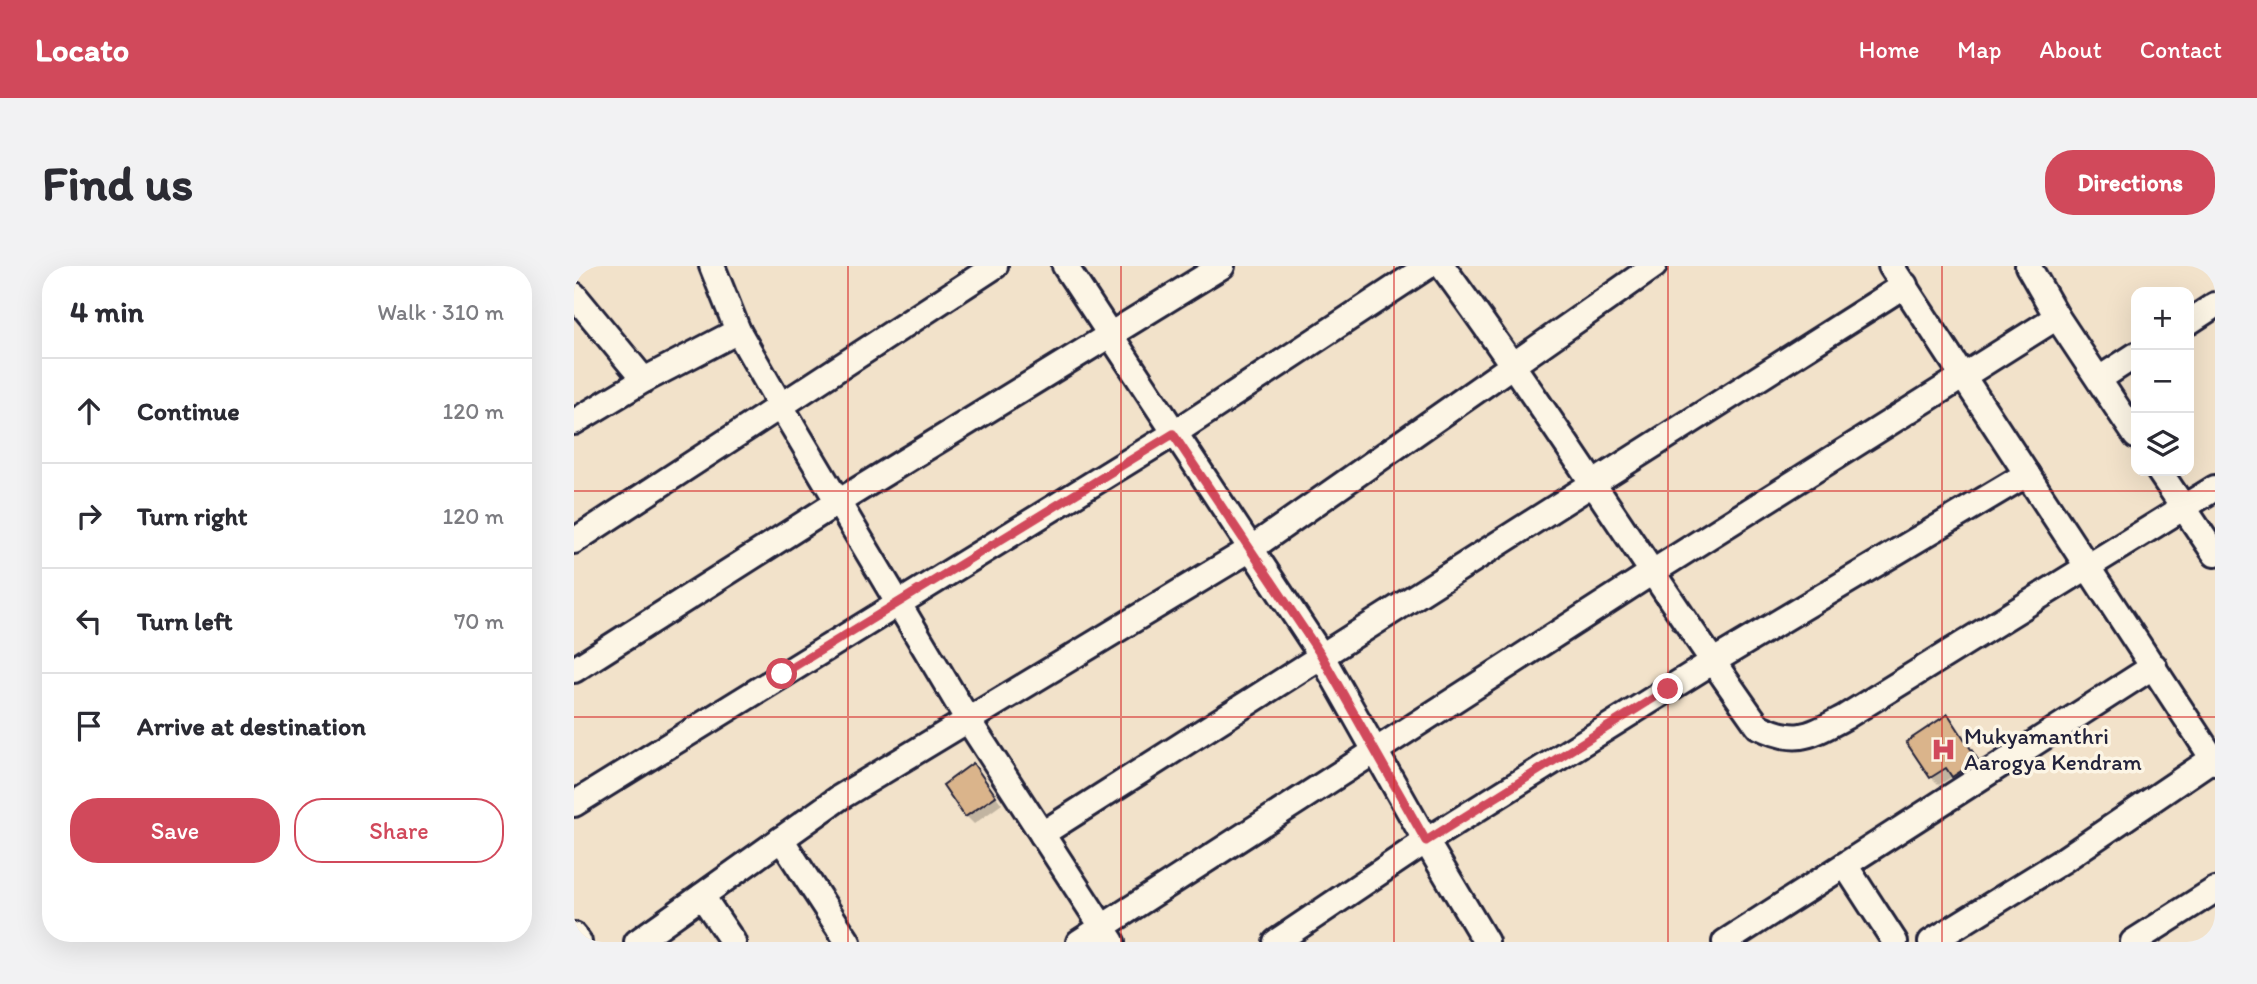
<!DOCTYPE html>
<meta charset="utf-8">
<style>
:root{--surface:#fff;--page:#f2f2f3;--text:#2b2b33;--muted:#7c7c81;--line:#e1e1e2;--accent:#d1495b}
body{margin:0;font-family:Itim,sans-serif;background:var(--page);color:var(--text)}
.controls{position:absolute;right:21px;top:21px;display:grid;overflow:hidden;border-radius:14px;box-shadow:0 7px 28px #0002}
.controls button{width:63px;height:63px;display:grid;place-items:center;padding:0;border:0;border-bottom:2px solid var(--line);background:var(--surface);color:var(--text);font:35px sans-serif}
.stop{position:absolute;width:21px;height:21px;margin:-16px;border:5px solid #d1495b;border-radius:50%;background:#fff}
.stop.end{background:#d1495b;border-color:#fff;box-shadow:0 2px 7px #0008}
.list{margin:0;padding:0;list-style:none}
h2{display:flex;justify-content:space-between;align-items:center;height:91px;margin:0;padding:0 28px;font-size:30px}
h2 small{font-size:23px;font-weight:400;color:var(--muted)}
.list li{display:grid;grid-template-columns:46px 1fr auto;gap:21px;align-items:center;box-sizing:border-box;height:105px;padding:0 28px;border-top:2px solid var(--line)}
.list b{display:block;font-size:26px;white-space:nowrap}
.list em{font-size:23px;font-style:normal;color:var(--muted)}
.actions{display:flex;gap:14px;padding:21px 28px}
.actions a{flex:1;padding:16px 0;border:2px solid var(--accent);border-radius:28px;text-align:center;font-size:24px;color:var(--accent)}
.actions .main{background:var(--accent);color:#fff}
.icon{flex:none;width:38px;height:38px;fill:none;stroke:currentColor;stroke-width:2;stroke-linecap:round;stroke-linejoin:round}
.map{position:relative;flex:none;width:1641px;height:676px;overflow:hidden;border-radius:28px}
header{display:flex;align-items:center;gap:42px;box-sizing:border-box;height:98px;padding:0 35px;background:var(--accent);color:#fff}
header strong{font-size:33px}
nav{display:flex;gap:38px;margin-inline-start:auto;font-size:24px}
.intro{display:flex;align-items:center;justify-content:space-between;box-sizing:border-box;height:168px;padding:0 42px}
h1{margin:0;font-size:49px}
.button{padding:18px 32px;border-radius:28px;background:var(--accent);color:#fff;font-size:24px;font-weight:700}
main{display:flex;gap:42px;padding:0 42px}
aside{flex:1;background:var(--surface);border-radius:28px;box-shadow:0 7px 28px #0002}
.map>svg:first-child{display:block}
.shadow{fill:#0003}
.building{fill:#dab48b;stroke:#22223b;stroke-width:2}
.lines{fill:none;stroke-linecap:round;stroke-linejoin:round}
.street-casing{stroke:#22223b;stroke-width:30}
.street{stroke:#fcf5e5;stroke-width:24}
.route{stroke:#d1495b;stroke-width:9}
.grid{fill:none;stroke:#d62828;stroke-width:2;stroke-opacity:0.55}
.labels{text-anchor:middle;stroke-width:7;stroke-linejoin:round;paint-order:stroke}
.poi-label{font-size:23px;fill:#22223b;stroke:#fcf5e5;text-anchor:start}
</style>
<header>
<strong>Locato</strong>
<nav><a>Home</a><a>Map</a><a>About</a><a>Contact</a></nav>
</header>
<div class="intro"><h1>Find us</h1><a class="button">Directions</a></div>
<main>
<aside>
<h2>4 min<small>Walk · 310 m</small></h2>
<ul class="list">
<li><svg class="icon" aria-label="ahead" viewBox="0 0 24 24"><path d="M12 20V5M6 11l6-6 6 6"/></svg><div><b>Continue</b></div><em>120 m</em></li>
<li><svg class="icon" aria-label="right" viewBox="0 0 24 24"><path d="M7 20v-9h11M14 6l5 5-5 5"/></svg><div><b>Turn right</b></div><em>120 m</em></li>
<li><svg class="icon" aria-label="left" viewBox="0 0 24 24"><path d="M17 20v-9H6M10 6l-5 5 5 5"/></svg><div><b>Turn left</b></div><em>70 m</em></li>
<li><svg class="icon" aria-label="arrive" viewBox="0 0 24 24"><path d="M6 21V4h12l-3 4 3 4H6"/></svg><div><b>Arrive at destination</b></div></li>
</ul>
<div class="actions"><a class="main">Save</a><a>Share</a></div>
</aside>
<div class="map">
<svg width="1641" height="676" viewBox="0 0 1641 676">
<rect width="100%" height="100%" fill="#f2e2ca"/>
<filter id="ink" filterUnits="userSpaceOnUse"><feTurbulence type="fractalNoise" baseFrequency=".0143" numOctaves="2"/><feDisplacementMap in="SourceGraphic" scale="14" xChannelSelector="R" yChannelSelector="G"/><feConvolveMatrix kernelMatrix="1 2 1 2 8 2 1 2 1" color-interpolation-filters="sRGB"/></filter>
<g filter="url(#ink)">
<g class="shadow">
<path d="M 1374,451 L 1411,502 L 1387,518 L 1379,510 L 1365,519 L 1357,511 Z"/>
<path d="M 399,500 L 428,538 L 400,558 L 392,550 Z"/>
</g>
<g class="building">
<path d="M 1374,448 L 1404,494 L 1378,511 L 1372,502 L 1356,512 L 1332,476 Z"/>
<path d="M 399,497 L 422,530 L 391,551 L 369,519 Z"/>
</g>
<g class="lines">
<defs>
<g id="street">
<path d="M 138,0 L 164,65 L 208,142 L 394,454 L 538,676"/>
<path d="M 491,0 L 747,389 L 852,575 L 702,676"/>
<path d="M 868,0 C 978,150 1076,308 1184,460 C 1223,479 1235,470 1271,451 L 1641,222"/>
<path d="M 1317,0 L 1641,496"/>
<path d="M 1454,0 L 1483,51 L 1562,170"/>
<path d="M 0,29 L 70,114"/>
<path d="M 1615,56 L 1641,39"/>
<path d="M 1525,113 L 1562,89"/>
<path d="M 0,156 L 70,114 L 164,65"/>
<path d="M 1585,205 L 1641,288"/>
<path d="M 0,275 L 421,0"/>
<path d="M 0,404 L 264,236 L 648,0"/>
<path d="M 0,538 L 599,168 L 854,0"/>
<path d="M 468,568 L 1331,19"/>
<path d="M 207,573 L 274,676"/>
<path d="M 1271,599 L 1321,676"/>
<path d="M 128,630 L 159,676"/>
<path d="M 0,669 L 5,676"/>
<path d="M 63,676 L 265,532 L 675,284 L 1080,0"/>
<path d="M 505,676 L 1077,307 L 1483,51"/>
<path d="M 912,676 L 852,575 L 1138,396 L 1453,208"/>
<path d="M 1151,676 L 1580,400"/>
<path d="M 1357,676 L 1488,595 L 1641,491"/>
<path d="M 1559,676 L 1641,624"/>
</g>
</defs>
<use href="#street" class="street-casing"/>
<use href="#street" class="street"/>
</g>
</g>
<g class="lines" filter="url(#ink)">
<path class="route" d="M 208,408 L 599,168 L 747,389 L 852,575 L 1094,423"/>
</g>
<path class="grid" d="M 274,0 L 274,676M 547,0 L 547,676M 820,0 L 820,676M 1094,0 L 1094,676M 1368,0 L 1368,676M 0,225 L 1641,225M 0,451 L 1641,451"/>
<defs>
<symbol id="hospital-bare" viewBox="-9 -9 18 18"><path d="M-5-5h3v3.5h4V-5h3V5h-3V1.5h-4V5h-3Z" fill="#d1495b" stroke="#fcf5e5" stroke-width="2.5" paint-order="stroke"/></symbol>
</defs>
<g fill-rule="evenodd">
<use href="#hospital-bare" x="1352" y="466" width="35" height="35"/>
</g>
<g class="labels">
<g class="poi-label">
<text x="1390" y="478">Mukyamanthri<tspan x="1390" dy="26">Aarogya Kendram</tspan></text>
</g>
</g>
</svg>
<div class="controls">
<button>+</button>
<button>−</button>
<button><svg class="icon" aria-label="layers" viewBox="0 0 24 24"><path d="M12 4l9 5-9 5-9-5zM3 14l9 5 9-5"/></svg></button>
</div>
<div class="stop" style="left:208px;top:408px"></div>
<div class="stop end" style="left:1094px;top:423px"></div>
</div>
</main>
